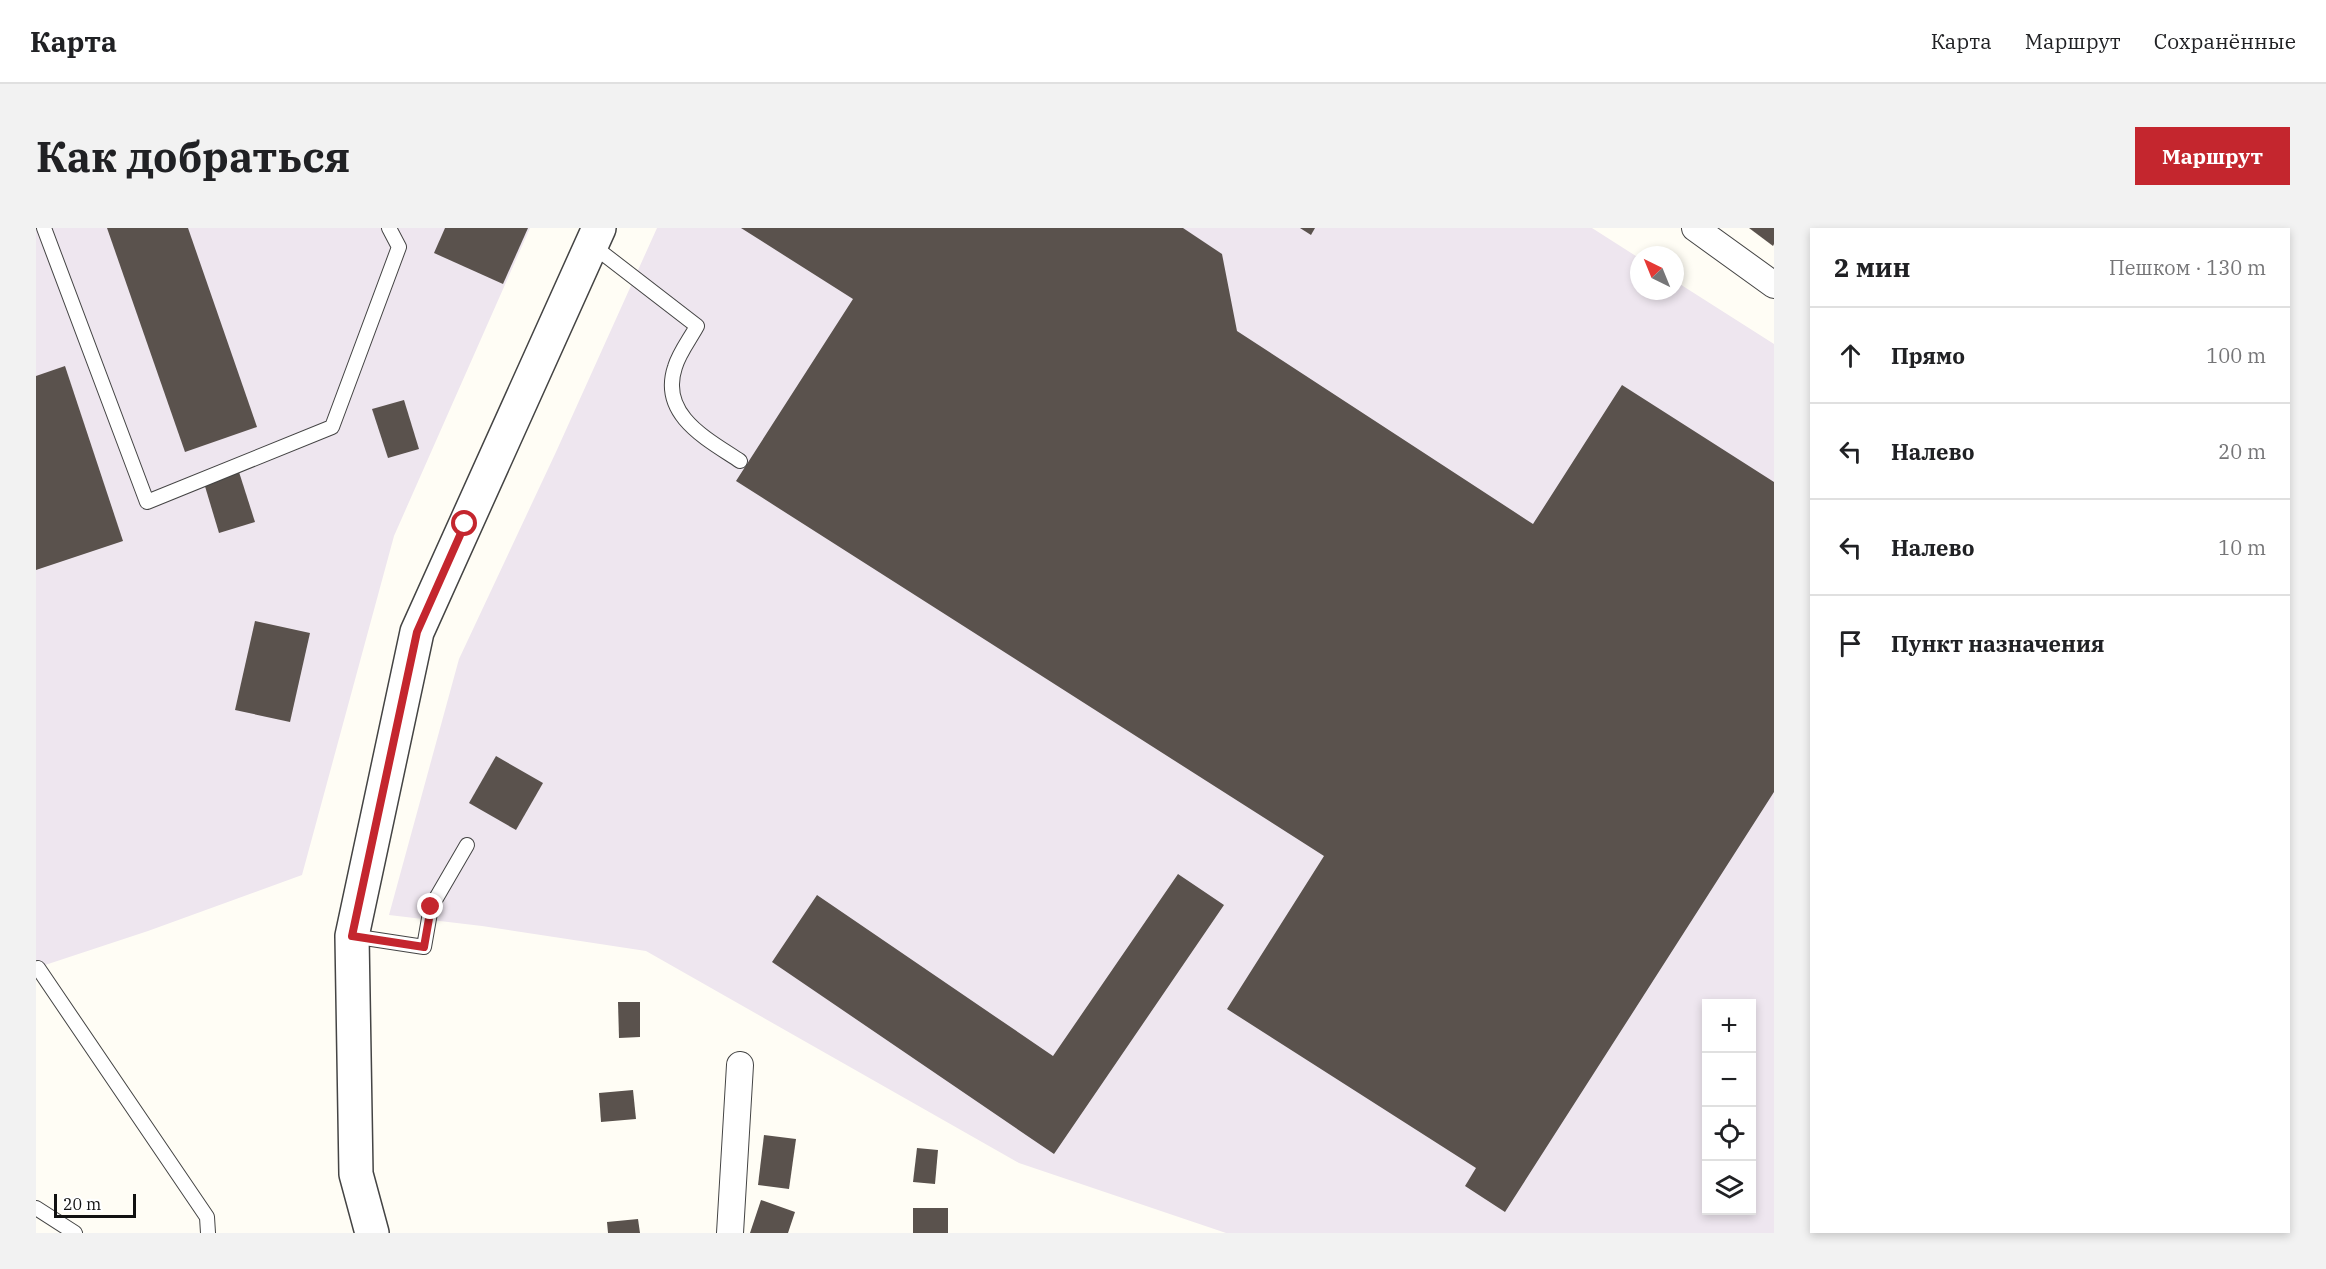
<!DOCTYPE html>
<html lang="ru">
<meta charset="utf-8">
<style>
:root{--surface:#fff;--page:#f2f2f2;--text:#202124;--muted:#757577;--line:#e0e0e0;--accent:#c4262e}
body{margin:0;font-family:"IBM Plex Serif",serif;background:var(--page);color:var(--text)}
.controls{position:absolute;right:18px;bottom:18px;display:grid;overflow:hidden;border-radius:0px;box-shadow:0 3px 9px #0003}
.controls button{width:54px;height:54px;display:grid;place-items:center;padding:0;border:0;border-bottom:2px solid var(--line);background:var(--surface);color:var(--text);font:30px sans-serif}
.compass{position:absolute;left:1594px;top:18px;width:54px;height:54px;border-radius:50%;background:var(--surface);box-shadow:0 3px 9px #0003;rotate:317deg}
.scale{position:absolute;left:18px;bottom:15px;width:82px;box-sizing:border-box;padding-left:6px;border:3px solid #111;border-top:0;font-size:16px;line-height:21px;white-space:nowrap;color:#111;-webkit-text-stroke:4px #fff;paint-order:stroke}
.stop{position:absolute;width:18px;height:18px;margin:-14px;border:4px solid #c4262e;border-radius:50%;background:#fff}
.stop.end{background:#c4262e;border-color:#fff;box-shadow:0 2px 6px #0008}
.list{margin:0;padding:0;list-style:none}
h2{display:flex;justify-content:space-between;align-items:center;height:78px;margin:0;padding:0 24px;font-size:26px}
h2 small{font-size:20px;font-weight:400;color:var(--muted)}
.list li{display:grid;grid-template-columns:39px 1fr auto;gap:18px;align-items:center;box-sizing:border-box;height:96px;padding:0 24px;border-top:2px solid var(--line)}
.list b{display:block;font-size:22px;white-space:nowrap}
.list em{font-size:20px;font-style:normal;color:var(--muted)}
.icon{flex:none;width:33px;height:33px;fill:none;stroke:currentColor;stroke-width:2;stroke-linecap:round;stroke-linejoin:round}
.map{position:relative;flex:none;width:1738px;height:1005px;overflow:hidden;border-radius:0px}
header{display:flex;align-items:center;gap:36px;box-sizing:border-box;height:84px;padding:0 30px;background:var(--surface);border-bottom:2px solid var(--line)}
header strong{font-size:28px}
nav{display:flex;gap:33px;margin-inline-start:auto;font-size:21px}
.intro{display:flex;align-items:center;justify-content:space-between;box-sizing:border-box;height:144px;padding:0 36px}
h1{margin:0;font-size:42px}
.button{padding:15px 27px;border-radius:0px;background:var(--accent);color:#fff;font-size:21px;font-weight:700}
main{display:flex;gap:36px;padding:0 36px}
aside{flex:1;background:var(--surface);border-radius:0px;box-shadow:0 3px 9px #0003}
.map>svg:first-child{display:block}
.industrial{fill:#eee6ef;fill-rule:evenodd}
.building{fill:#5a524d}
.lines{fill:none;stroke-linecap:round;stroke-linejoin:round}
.service-casing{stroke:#444;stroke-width:16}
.minor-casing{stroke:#444;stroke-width:28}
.tertiary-casing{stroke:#444;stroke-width:36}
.service{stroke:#fff;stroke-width:14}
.minor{stroke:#fff;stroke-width:26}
.tertiary{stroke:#fff;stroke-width:33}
.route{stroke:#c4262e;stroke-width:8}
</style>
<header>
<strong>Карта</strong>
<nav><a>Карта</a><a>Маршрут</a><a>Сохранённые</a></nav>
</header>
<div class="intro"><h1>Как добраться</h1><a class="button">Маршрут</a></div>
<main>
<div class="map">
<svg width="1738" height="1005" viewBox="0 0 1738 1005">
<rect width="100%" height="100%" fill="#fffdf5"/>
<g class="industrial">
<path d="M 0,0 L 494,0 L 358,308 L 266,647 L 112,703 L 0,740 Z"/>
<path d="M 621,0 L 1556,0 L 1603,30 L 1603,63 L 1639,63 L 1639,53 L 1738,116 L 1738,1005 L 1190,1005 L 983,935 L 610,723 L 446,698 L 353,687 L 423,431 L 520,224 ZM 1670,776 L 1716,776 L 1716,982 L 1670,982 Z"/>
</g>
<g class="building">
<path d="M 71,0 L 152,0 L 221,199 L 149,224 Z"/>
<path d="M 409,0 L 492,0 L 467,56 L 398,25 Z"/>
<path d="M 705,0 L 1147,0 L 1186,26 L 1201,103 L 1497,296 L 1586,157 L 1738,254 L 1738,564 L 1469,984 L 1429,958 L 1440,940 L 1191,781 L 1288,628 L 700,253 L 817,71 Z"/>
<path d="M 1264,0 L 1279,0 L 1275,7 Z"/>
<path d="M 1713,0 L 1738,0 L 1738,16 L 1737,18 Z"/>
<path d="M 29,138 L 87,313 L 0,342 L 0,148 Z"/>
<path d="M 368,172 L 383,221 L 352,230 L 336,181 Z"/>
<path d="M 203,244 L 219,294 L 183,305 L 168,255 Z"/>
<path d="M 219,393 L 274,405 L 254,494 L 199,482 Z"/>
<path d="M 460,528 L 507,555 L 480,602 L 433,575 Z"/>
<path d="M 1142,646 L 1188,677 L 1018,926 L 736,734 L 781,667 L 1017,828 Z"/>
<path d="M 582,774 L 604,774 L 604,809 L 583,810 Z"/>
<path d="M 597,862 L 600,891 L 565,894 L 563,865 Z"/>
<path d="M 728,907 L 760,911 L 753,961 L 722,957 Z"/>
<path d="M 881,920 L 902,922 L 899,956 L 877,954 Z"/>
<path d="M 725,972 L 759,984 L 752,1005 L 714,1005 Z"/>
<rect x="877" y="980" width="35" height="25"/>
<path d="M 602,991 L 604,1005 L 572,1005 L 571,994 Z"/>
</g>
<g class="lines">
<defs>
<g id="service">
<path d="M 8,0 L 111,274 L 296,199 L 363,19 L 353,0"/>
<path d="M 556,17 L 661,98 C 654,111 643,125 639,139 C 623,187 671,211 704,233"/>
<path d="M 316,708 L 388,719 L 395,679 L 431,617"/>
<path d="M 2,740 L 171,989 L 172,1005"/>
<path d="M 0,980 L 39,1005"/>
</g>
<g id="minor">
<path d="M 1659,0 L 1738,57"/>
<path d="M 694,1005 L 704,837"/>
</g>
<path id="tertiary" d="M 336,1005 L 320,946 L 316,708 L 381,404 L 563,0"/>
</defs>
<use href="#service" class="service-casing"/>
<use href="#minor" class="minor-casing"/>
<use href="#tertiary" class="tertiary-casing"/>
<use href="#service" class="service"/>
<use href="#minor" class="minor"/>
<use href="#tertiary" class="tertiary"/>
</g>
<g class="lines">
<path class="route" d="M 395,679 L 388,719 L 316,708 L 381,404 L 429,296"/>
</g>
</svg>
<div class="controls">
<button>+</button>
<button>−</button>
<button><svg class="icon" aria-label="locate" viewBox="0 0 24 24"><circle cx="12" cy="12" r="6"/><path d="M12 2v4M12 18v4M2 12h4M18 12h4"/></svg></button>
<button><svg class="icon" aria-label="layers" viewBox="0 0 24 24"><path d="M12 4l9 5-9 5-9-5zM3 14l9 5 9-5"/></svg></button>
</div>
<svg class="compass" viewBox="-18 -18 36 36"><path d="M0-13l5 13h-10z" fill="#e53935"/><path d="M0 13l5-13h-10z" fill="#757577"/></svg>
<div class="scale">20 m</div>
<div class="stop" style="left:429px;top:296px"></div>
<div class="stop end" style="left:395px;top:679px"></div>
</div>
<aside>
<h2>2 мин<small>Пешком · 130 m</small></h2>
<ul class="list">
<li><svg class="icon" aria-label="ahead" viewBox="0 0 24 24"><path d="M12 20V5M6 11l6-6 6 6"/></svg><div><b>Прямо</b></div><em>100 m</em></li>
<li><svg class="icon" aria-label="left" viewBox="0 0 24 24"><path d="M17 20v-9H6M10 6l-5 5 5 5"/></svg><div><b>Налево</b></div><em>20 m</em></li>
<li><svg class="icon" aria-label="left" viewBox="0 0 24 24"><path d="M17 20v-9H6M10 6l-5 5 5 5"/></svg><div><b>Налево</b></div><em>10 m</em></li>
<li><svg class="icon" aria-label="arrive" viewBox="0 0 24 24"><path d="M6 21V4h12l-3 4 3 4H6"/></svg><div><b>Пункт назначения</b></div></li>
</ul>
</aside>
</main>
